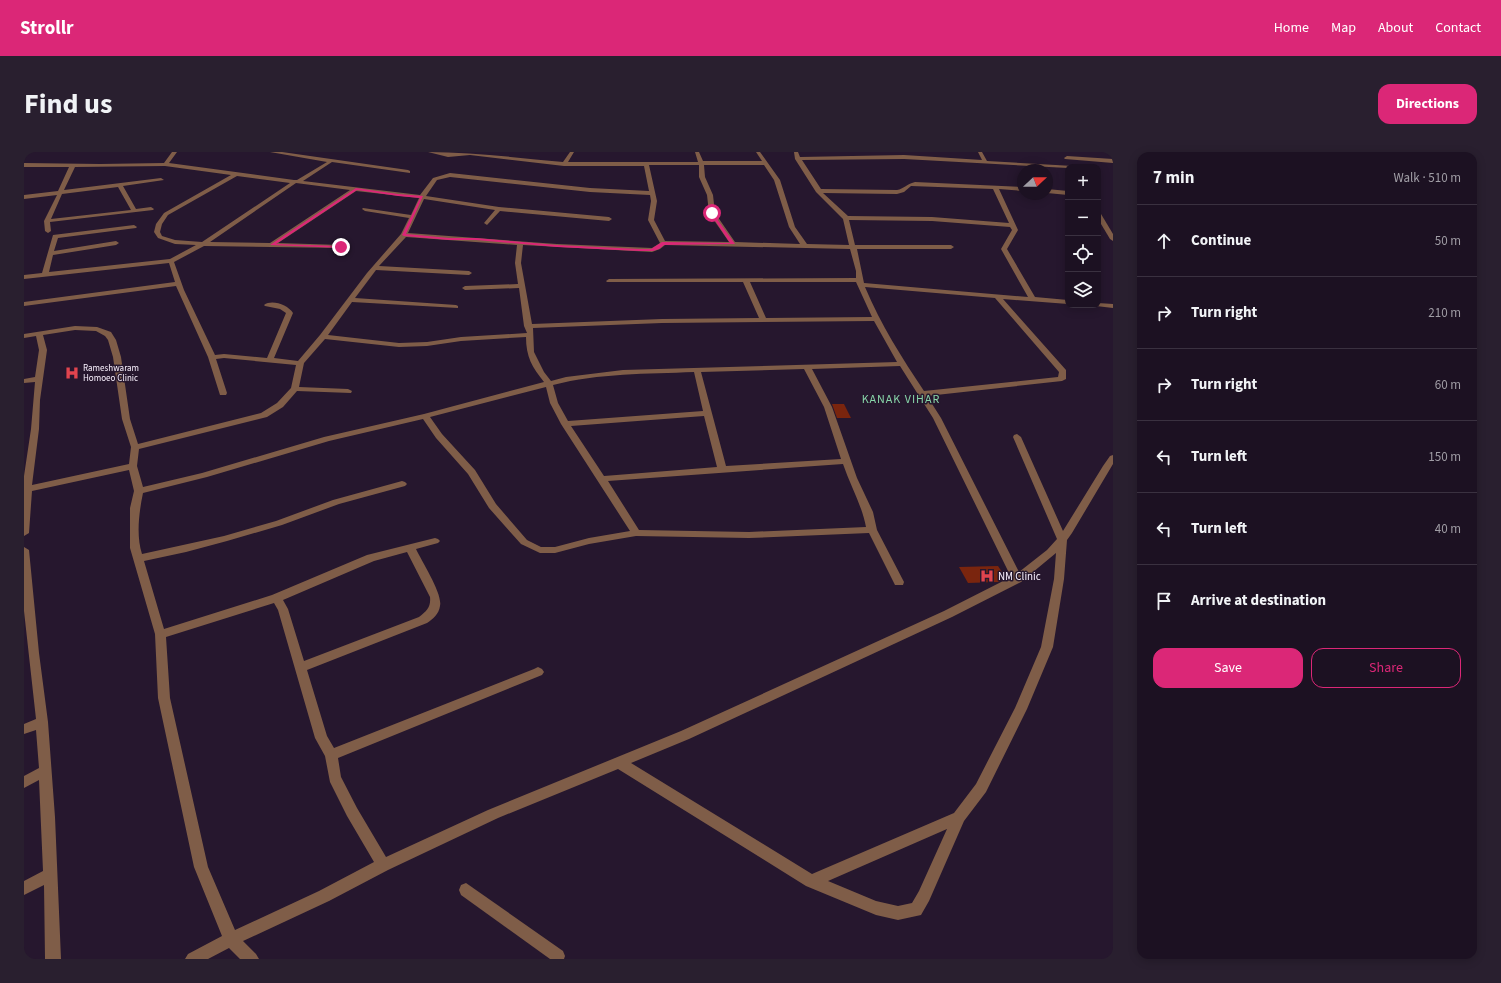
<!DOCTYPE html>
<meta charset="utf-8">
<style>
:root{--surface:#1c1122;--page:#291f2f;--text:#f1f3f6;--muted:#a09da5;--line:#3a3140;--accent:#db2777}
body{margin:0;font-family:"Source Sans 3",sans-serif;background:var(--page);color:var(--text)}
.controls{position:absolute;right:12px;top:12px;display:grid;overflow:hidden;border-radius:8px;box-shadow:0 2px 10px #0003}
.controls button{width:36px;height:36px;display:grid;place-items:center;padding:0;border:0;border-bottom:1px solid var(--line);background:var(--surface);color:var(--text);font:20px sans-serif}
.compass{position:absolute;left:993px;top:12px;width:36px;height:36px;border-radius:50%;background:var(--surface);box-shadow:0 2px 10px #0003;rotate:68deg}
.stop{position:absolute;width:12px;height:12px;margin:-9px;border:3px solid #db2777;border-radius:50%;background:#fff}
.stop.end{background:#db2777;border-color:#fff;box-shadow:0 1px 4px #0008}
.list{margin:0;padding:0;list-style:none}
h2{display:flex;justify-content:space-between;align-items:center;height:52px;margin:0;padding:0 16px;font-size:17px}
h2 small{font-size:13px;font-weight:400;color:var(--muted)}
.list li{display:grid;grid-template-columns:26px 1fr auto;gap:12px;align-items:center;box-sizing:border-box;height:72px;padding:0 16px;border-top:1px solid var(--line)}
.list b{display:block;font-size:15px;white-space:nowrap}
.list em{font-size:13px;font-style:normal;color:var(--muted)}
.actions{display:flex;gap:8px;padding:12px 16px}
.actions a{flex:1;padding:9px 0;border:1px solid var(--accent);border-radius:12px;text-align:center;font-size:14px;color:var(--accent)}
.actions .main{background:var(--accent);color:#fff}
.icon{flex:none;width:22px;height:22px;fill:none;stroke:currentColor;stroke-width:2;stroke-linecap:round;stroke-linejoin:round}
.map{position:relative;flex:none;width:1089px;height:807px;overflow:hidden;border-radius:12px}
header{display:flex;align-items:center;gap:24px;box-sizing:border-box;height:56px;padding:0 20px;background:var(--accent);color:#fff}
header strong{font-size:19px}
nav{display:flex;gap:22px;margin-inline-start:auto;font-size:14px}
.intro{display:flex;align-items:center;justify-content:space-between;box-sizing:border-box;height:96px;padding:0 24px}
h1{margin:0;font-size:28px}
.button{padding:10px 18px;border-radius:12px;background:var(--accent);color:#fff;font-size:14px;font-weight:700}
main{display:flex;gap:24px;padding:0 24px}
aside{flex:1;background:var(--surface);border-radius:12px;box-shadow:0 2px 10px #0003}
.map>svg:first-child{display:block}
.building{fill:#7a250e}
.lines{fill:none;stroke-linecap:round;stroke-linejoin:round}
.minor{fill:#7f5d48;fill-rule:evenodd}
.route{fill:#db2777}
.labels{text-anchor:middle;stroke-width:3;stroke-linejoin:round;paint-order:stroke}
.far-poi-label{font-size:9px;fill:#f9f1fe;stroke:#26172e;text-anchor:start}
.poi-label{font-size:11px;fill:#f9f1fe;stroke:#26172e;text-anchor:start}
.neighbourhood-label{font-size:12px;letter-spacing:1px;fill:#88d6a9;stroke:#26172e}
</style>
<header>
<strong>Strollr</strong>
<nav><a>Home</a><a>Map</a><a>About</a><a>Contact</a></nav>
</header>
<div class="intro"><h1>Find us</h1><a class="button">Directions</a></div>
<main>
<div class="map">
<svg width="1089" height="807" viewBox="0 0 1089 807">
<rect width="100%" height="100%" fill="#26172e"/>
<g class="building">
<path d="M 808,252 L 820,252 L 827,266 L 813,266 Z"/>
<path d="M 974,414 L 982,426 L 974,430 L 944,431 L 935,415 Z"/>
</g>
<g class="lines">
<g class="minor">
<path d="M 148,0 L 153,0 L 145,11 L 270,28 L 273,28 L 303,10 L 246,0 L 258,0 L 384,18 L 386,19 L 386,21 L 308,10 L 279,29 L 396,43 L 409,26 L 426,21 L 566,36 L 625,39 L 620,14 L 540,14 L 446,3 L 424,5 L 404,0 C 449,0 494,6 539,10 L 546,0 L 550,0 L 544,10 L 674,10 L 671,0 L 675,0 L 679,9 L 738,9 L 732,0 L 736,0 L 756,28 L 771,75 L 783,92 L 825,93 L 819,67 L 792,40 L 771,7 L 770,0 L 774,0 L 776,5 L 880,3 L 958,8 L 954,0 L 958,0 L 963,9 L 1049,14 L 1050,15 L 1044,15 L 1044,16 L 880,7 L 778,8 L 797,37 L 873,38 C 880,37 882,32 891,30 L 999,35 L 999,39 L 975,37 L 994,78 L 983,97 L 1011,145 L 1044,148 L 1044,152 L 979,147 L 1042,218 L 1042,227 L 1038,229 L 903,244 L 917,266 L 995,420 L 1023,398 L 1033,387 L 989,285 L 990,283 L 993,282 L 997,285 L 1039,379 L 1079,314 L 1086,304 L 1089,303 L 1089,312 L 1048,381 L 1043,388 L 1040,427 L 1029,495 L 1003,557 L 962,640 L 940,669 L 905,749 L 897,763 L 874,768 L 852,763 L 782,734 L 594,617 L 474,666 L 364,718 L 305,749 L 219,789 L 232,802 L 235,807 L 216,807 L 205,796 L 184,807 L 161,807 L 164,802 L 198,784 L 170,715 L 134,546 L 131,482 L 106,396 L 106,356 L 110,339 L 105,318 L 8,339 L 5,381 L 0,384 L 0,324 L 7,277 L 11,230 L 0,231 L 0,227 L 11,225 L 15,198 L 12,184 L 0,186 L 0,182 L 51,174 L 73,175 L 87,180 L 92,188 L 97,205 L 106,267 L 114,292 L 237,261 L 253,251 L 267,236 L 272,213 L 200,206 L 192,207 L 203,241 L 202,243 L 196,243 L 184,205 L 152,134 L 0,154 L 0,150 L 151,130 L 145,111 L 0,127 L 0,123 L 18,121 L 29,83 L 110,73 L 113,75 L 112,76 L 34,86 L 30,99 L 92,89 L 95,91 L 92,93 L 29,103 L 25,120 L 146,107 L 172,93 L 151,92 L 134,86 L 130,80 L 132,72 L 140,61 L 207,23 L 141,14 L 51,15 L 40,38 L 137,26 L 140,28 L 99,34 L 112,57 L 127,55 L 130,57 L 129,58 L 26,70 L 27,79 L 24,81 L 21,79 L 20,69 L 33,43 L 0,47 L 0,43 L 34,39 L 45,15 L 0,15 L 0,11 L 76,12 L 140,11 ZM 625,13 L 675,13 L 675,25 L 683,43 L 685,61 L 705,90 L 641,89 L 630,68 L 633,49 ZM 680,13 L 740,13 L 750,28 L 765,75 L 776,92 L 711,90 L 691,61 L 689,43 L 681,25 ZM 213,24 L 266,31 L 178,90 L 151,88 L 138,84 L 136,80 L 138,72 L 144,63 ZM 426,25 L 566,40 L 626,43 L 627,49 L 624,68 L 636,91 L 628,96 L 533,92 L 384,81 L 400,47 L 471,58 L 460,71 L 463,73 L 476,59 L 585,69 L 588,67 L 585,65 L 475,55 L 402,44 L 413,28 ZM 272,31 L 326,38 L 246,91 L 186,90 ZM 887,34 L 969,37 L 985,71 L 908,65 L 824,64 L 799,41 L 873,42 L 880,40 ZM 94,35 L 107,58 L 27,67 L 38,42 ZM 332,39 L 395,46 L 387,63 L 339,56 L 338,57 L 341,59 L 385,66 L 377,82 L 343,121 L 296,183 L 274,209 L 250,206 L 269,161 C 264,153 248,147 240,153 L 241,154 L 256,157 L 262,161 L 243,206 L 200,202 L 191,203 L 160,138 L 150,110 L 180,94 L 319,96 L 319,94 L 317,93 L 254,91 ZM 825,68 L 908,69 L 986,75 L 988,78 L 977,97 L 1004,145 L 840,131 L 833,97 L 927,97 L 930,95 L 927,93 L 831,93 ZM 382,85 L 493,93 L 491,111 L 494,132 L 441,134 L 438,136 L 441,138 L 495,136 L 500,174 L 503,181 L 437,185 L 403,190 L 375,191 L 304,183 L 328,150 L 434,156 L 434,154 L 432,153 L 331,146 L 352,118 L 445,123 L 448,121 L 445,119 L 355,114 ZM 499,93 L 628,100 L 636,97 L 641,93 L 826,97 L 832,119 L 832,126 L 585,127 L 582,129 L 583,130 L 719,130 L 735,166 L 638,167 L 508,172 L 497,111 ZM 726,130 L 832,130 L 848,165 L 742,166 ZM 841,135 L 971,146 L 1035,220 L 1034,225 L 900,239 C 878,206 857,173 841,135 ZM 850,169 L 873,210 L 599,218 L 542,225 L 527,229 L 520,220 L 510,200 L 509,176 L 638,171 ZM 51,178 L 72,179 L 81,184 L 84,188 L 89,205 L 98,267 L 107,295 L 105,312 L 8,333 L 15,277 L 16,248 L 23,198 L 19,183 ZM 502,185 C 502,205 508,215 520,230 L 400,262 L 300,285 L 178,321 L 119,335 L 113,314 L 115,297 L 243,265 L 259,255 L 273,239 L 327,241 L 328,239 L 324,237 L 275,235 L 280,211 L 301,187 L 375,195 L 403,194 L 437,189 ZM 876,214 L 909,266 L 987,425 L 920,459 L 657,579 L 464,658 L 362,705 L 333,656 L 317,625 L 314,606 L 518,523 L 520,520 L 518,517 L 514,515 L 510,517 L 310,596 L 303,584 L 283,518 L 403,471 C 409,467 415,462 416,454 C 419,442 398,410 392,397 L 414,391 L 416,389 L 414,387 L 411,386 L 343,403 L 248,443 L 140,477 L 120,409 L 162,400 L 203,389 L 258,373 L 315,352 L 381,334 L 383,332 L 381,330 L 378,329 L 309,348 L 252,369 L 200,384 L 118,402 C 112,384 115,360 119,341 L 183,325 L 305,289 L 399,267 L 412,286 L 444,322 L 465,356 L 497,392 L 516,401 L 531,401 L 565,392 L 612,384 L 725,386 L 845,381 L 871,433 L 879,433 L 880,430 L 853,378 L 849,360 L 833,326 L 808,255 L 788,217 ZM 780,217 L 800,255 L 817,307 L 702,314 L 677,220 ZM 670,220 L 679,259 L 544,269 L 534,251 L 529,233 C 575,221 623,222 670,220 ZM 522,235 L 526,251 L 537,272 L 606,379 L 565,386 L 531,395 L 517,395 L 503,388 L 472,352 L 451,318 L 418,282 L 406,265 ZM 680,264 L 693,315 L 580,324 L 547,274 ZM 819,312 C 826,333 838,353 842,375 L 725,380 L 615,378 L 584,329 ZM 383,400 L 406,445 C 407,455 403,459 395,465 L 280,509 L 264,457 L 259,448 L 350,409 ZM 1032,401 L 1030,427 L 1017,495 L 991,556 L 952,632 L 930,661 L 788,722 L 607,611 L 665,587 L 928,465 L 997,430 ZM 250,451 L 254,458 L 291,586 L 301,604 L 306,630 L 323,664 L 350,710 L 295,739 L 211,778 L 184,715 L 146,546 L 142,485 ZM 923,677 L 895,739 L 888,751 L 874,754 L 852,749 L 804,729 Z"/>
<path d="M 1043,4 L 1089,7 L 1089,11 L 1041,7 L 1040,6 Z"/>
<path d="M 1023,37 L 1044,39 L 1044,43 L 1023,41 Z"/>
<path d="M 1074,60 L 1077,62 L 1089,82 L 1089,89 L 1086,87 L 1074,67 Z"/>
<path d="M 1074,151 L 1089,152 L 1089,156 L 1072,154 L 1071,153 L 1074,153 Z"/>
<path d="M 0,395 L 5,398 L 15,501 L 24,570 L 31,665 L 37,807 L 21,807 L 20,733 L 0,743 L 0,729 L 19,719 L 15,628 L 0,636 L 0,624 L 15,616 L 12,578 L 0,582 L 0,572 L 12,567 L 0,459 Z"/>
<path d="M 442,731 L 539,799 L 541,804 L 540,807 L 526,807 L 437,743 L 435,738 L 437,733 Z"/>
</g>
</g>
<path class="route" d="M 332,36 L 374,42 L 399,44 L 382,82 L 425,86 L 452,86 L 533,93 L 615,97 L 627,97 L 638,90 L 706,91 L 686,61 L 688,60 L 711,92 L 640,93 L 635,97 L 629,99 L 615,99 L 533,95 L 452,88 L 425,88 L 380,84 L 378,83 L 396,46 L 374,44 L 333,38 L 252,92 L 317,94 L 318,96 L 246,93 Z"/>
<defs>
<symbol id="hospital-bare" viewBox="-9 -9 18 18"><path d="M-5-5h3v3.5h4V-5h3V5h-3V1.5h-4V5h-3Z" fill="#e0444e" stroke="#26172e" stroke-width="2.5" paint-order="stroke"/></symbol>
</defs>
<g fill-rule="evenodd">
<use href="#hospital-bare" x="38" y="211" width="20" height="20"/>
<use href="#hospital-bare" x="953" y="414" width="20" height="20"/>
</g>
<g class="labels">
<g class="far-poi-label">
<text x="59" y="219">Rameshwaram<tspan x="59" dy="10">Homoeo Clinic</tspan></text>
</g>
<g class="poi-label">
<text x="974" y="428">NM Clinic</text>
</g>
<g class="neighbourhood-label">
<text x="877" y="251">KANAK VIHAR</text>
</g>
</g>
</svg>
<div class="controls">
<button>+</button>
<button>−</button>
<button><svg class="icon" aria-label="locate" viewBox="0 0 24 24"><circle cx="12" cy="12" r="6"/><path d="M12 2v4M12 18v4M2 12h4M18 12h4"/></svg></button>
<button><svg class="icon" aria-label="layers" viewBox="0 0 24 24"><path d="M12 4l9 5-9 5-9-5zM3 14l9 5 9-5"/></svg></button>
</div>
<svg class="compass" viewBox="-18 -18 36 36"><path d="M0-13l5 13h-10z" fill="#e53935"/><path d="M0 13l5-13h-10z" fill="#a09da5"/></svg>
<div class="stop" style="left:688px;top:61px"></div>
<div class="stop end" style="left:317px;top:95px"></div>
</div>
<aside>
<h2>7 min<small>Walk · 510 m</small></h2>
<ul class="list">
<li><svg class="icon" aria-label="ahead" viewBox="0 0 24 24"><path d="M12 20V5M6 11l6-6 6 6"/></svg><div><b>Continue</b></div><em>50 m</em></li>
<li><svg class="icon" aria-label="right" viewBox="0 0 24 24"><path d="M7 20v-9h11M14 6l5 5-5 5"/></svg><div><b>Turn right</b></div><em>210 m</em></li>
<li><svg class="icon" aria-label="right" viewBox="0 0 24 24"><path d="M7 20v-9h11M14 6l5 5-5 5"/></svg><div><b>Turn right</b></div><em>60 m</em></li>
<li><svg class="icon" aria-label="left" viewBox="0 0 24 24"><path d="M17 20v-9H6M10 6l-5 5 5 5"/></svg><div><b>Turn left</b></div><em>150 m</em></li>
<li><svg class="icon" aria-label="left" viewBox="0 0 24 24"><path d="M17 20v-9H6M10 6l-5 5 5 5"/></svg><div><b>Turn left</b></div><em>40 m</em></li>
<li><svg class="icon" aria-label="arrive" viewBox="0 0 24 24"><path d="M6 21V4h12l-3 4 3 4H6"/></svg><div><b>Arrive at destination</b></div></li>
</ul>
<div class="actions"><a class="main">Save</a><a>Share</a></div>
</aside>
</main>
